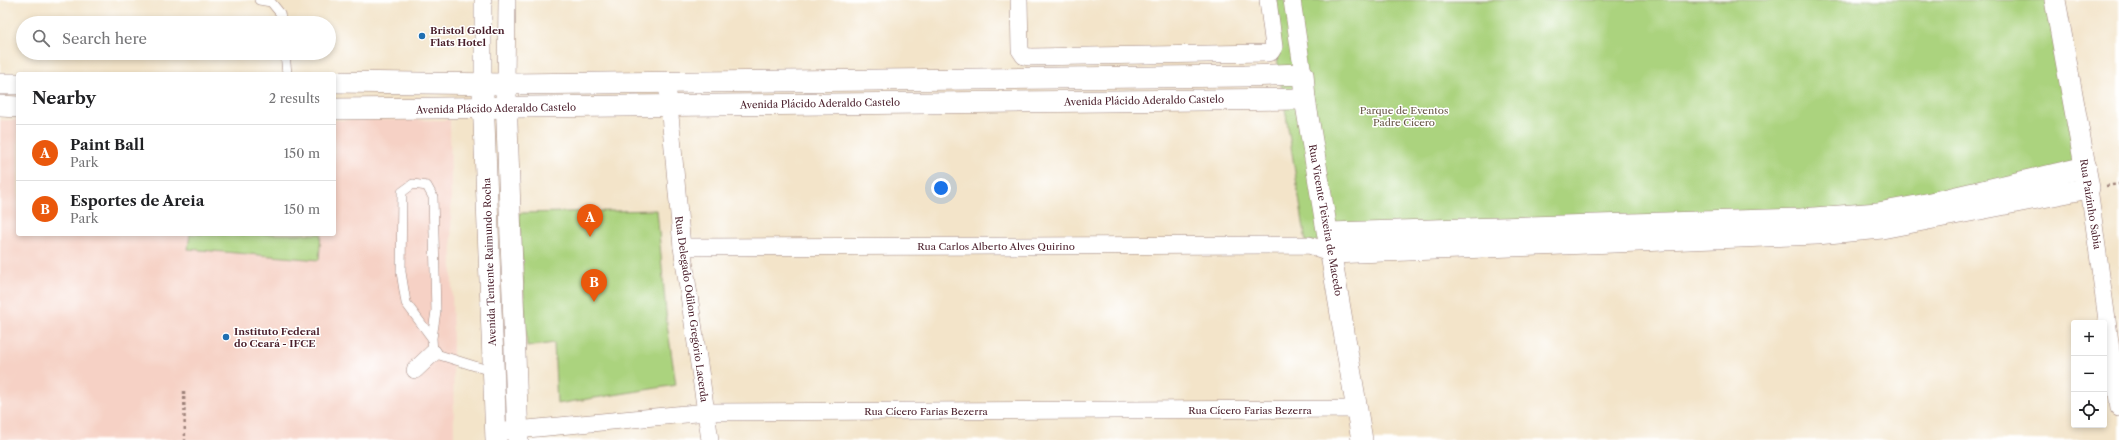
<!DOCTYPE html>
<meta charset="utf-8">
<style>
:root{--surface:#fff;--page:#f2f2f2;--text:#202124;--muted:#757577;--line:#e0e0e0;--accent:#ea580c}
body{margin:0;font-family:"Libre Caslon Text",serif;background:var(--page);color:var(--text)}
.controls{position:absolute;right:12px;bottom:12px;display:grid;overflow:hidden;border-radius:4px;box-shadow:0 2px 6px #0003}
.controls button{width:36px;height:36px;display:grid;place-items:center;padding:0;border:0;border-bottom:1px solid var(--line);background:var(--surface);color:var(--text);font:20px sans-serif}
.you{position:absolute;left:941px;top:188px;width:14px;height:14px;margin:-10px;border:3px solid #fff;border-radius:50%;background:#1a73e8;box-shadow:0 0 0 6px #1a73e833}
.badge{display:grid;place-items:center;width:26px;height:26px;border-radius:50%;background:var(--accent);color:#fff;font-size:13px;font-weight:700}
.pin{position:absolute;translate:-50% -33px;filter:drop-shadow(0 1px 2px #0008)}
.pin::after{content:'';position:absolute;top:21px;width:14px;height:12px;background:inherit;clip-path:polygon(0 0,100% 0,50% 100%)}
.list{margin:0;padding:0;list-style:none}
h2{display:flex;justify-content:space-between;align-items:center;height:52px;margin:0;padding:0 16px;font-size:17px}
h2 small{font-size:13px;font-weight:400;color:var(--muted)}
.list li{display:grid;grid-template-columns:26px 1fr auto;gap:12px;align-items:center;box-sizing:border-box;height:56px;padding:0 16px;border-top:1px solid var(--line)}
.list b{display:block;font-size:15px;white-space:nowrap}
.list p{margin:0;font-size:13px;white-space:nowrap;color:var(--muted)}
.list em{font-size:13px;font-style:normal;color:var(--muted)}
.icon{flex:none;width:22px;height:22px;fill:none;stroke:currentColor;stroke-width:2;stroke-linecap:round;stroke-linejoin:round}
.map{position:relative;flex:none;width:2119px;height:440px;overflow:hidden}
.search{position:absolute;background:var(--surface);box-shadow:0 2px 6px #0003;left:16px;top:16px;width:320px;height:44px;display:flex;align-items:center;gap:10px;box-sizing:border-box;padding:0 14px;border-radius:22px;color:var(--muted);font-size:15px}
.panel{position:absolute;background:var(--surface);box-shadow:0 2px 6px #0003;left:16px;top:72px;width:320px;height:164px;border-radius:4px}
.map>svg:first-child{display:block}
.built{fill:#f6d1c5}
.green{fill:#abd37e;stroke:#7a7954}
.lines{fill:none;stroke-linecap:round;stroke-linejoin:round}
.service-casing{stroke:#9e827a;stroke-width:10}
.minor-casing{stroke:#9e827a;stroke-width:18}
.tertiary-casing{stroke:#9e827a;stroke-width:22}
.path{stroke:#9e827a;stroke-width:2.5;stroke-dasharray:3 3;stroke-linecap:butt}
.service{stroke:#fff;stroke-width:9}
.minor{stroke:#fff;stroke-width:17}
.tertiary{stroke:#fff;stroke-width:21}
.poi-dot{fill:#1f6fb2;stroke:#fff;stroke-width:1.5}
.labels{text-anchor:middle;stroke-width:3;stroke-linejoin:round;paint-order:stroke}
.poi-label{font-size:10px;font-weight:bold;fill:#4a1f2b;stroke:#fff;text-anchor:start}
.street-label{font-size:10px;fill:#4a1f2b;stroke:#fff}
.park-label{font-size:10px;fill:#675544;stroke:#fff}
</style>
<div class="map">
<svg width="2119" height="440" viewBox="0 0 2119 440">
<rect width="100%" height="100%" fill="#fff"/>
<filter id="ink" filterUnits="userSpaceOnUse"><feTurbulence type="fractalNoise" baseFrequency=".025" numOctaves="2"/><feDisplacementMap in="SourceGraphic" scale="8" xChannelSelector="R" yChannelSelector="G"/><feConvolveMatrix kernelMatrix="1 2 1 2 8 2 1 2 1" color-interpolation-filters="sRGB"/></filter>
<filter id="wash" filterUnits="userSpaceOnUse"><feTurbulence type="fractalNoise" baseFrequency=".012" numOctaves="4" result="noise"/><feDisplacementMap in="SourceGraphic" scale="16" xChannelSelector="R" yChannelSelector="G"/><feGaussianBlur stdDeviation="0.9" result="paint"/><feColorMatrix in="noise" values="0 0 0 0 0 0 0 0 0 0 0 0 0 0 0 0 0 1.4 0 .05"/><feComposite in="paint" operator="in"/></filter>
<g filter="url(#wash)">
<rect width="100%" height="100%" fill="#f3e4c9"/>
<path class="built" d="M 0,120 L 18,120 L 18,234 L 334,234 L 334,120 L 450,120 L 454,440 L 0,440 Z"/>
<g class="green">
<path d="M 1268,0 L 2054,0 L 2084,166 L 1911,208 L 1306,242 Z"/>
<path d="M 657,210 L 667,324 L 676,385 L 557,404 L 554,343 L 527,347 L 519,213 Z"/>
<path d="M 190,234 L 321,234 L 319,260 L 188,249 Z"/>
</g>
</g>
<g filter="url(#ink)">
<g class="lines">
<defs>
<g id="service">
<path d="M 259,0 L 271,2 L 280,13 L 282,23"/>
<path d="M 285,53 L 287,74"/>
<path d="M 432,338 L 406,303 L 401,272 L 402,192 L 413,184 L 427,186 L 433,197 L 436,311 L 432,338 L 433,353 L 494,372"/>
</g>
<g id="minor">
<path d="M 1019,0 L 1020,50 L 1024,56 L 1030,57 L 1267,53 L 1271,52 L 1274,47 L 1268,0"/>
<path d="M 1292,0 L 1303,74"/>
<path d="M 667,82 L 682,247 L 710,440"/>
<path d="M 483,84 L 483,0"/>
<path d="M 506,84 L 507,0"/>
<path d="M 2089,188 L 2119,408"/>
<path d="M 682,247 L 1309,245 L 1332,253"/>
<path d="M 415,370 L 433,353"/>
<path d="M 506,431 L 707,412 L 1356,409"/>
</g>
<g id="tertiary">
<path d="M 334,82 L 506,84 L 1245,76 L 1303,74 L 1305,99 L 1362,440"/>
<path d="M 0,84 L 18,84"/>
<path d="M 483,95 L 496,440"/>
<path d="M 506,95 L 518,440"/>
<path d="M 0,106 L 18,107"/>
<path d="M 334,109 L 1305,99"/>
<path d="M 1329,233 L 1801,219 L 1878,213 L 1922,205 L 2086,167"/>
<path d="M 1332,253 L 1817,234 L 1882,228 L 2089,188 L 2055,0"/>
</g>
</defs>
<use href="#service" class="service-casing"/>
<use href="#minor" class="minor-casing"/>
<use href="#tertiary" class="tertiary-casing"/>
<g class="path">
<path d="M 2106,186 L 2119,184"/>
<path d="M 184,391 L 185,440"/>
</g>
<use href="#service" class="service"/>
<use href="#minor" class="minor"/>
<use href="#tertiary" class="tertiary"/>
</g>
</g>
<g class="poi-dot">
<circle cx="422" cy="36" r="4"/>
<circle cx="226" cy="337" r="4"/>
</g>
<g class="labels">
<g class="poi-label">
<text x="430" y="34">Bristol Golden<tspan x="430" dy="12">Flats Hotel</tspan></text>
<text x="234" y="335">Instituto Federal<tspan x="234" dy="12">do Ceará - IFCE</tspan></text>
</g>
<g class="street-label">
<text transform="translate(1144 100) rotate(-1)" y="4">Avenida Plácido Aderaldo Castelo</text>
<text transform="translate(820 103) rotate(-1)" y="4">Avenida Plácido Aderaldo Castelo</text>
<text transform="translate(496 108) rotate(-1)" y="4">Avenida Plácido Aderaldo Castelo</text>
<text transform="translate(2091 204) rotate(81)" y="4">Rua Paizinho Sabia</text>
<text transform="translate(1326 220) rotate(80)" y="4">Rua Vicente Teixeira de Macedo</text>
<text x="996" y="250">Rua Carlos Alberto Alves Quirino</text>
<text transform="translate(489 262) rotate(-92)" y="4">Avenida Tentente Raimundo Rocha</text>
<text transform="translate(692 309) rotate(82)" y="4">Rua Delegado Odilon Gregório Lacerda</text>
<text x="1250" y="414">Rua Cícero Farias Bezerra</text>
<text x="926" y="415">Rua Cícero Farias Bezerra</text>
</g>
<g class="park-label">
<text x="1404" y="114">Parque de Eventos<tspan x="1404" dy="12">Padre Cícero</tspan></text>
</g>
</g>
</svg>
<div class="controls">
<button>+</button>
<button>−</button>
<button><svg class="icon" aria-label="locate" viewBox="0 0 24 24"><circle cx="12" cy="12" r="6"/><path d="M12 2v4M12 18v4M2 12h4M18 12h4"/></svg></button>
</div>
<div class="you"></div>
<div class="pin badge" style="left:590px;top:237px">A</div>
<div class="pin badge" style="left:594px;top:302px">B</div>
<div class="search"><svg class="icon" aria-label="search" viewBox="0 0 24 24"><circle cx="10" cy="10" r="6"/><path d="M15 15l6 6"/></svg>Search here</div>
<section class="panel">
<h2>Nearby<small>2 results</small></h2>
<ul class="list">
<li><span class="badge">A</span><div><b>Paint Ball</b><p>Park</p></div><em>150 m</em></li>
<li><span class="badge">B</span><div><b>Esportes de Areia</b><p>Park</p></div><em>150 m</em></li>
</ul>
</section>
</div>
